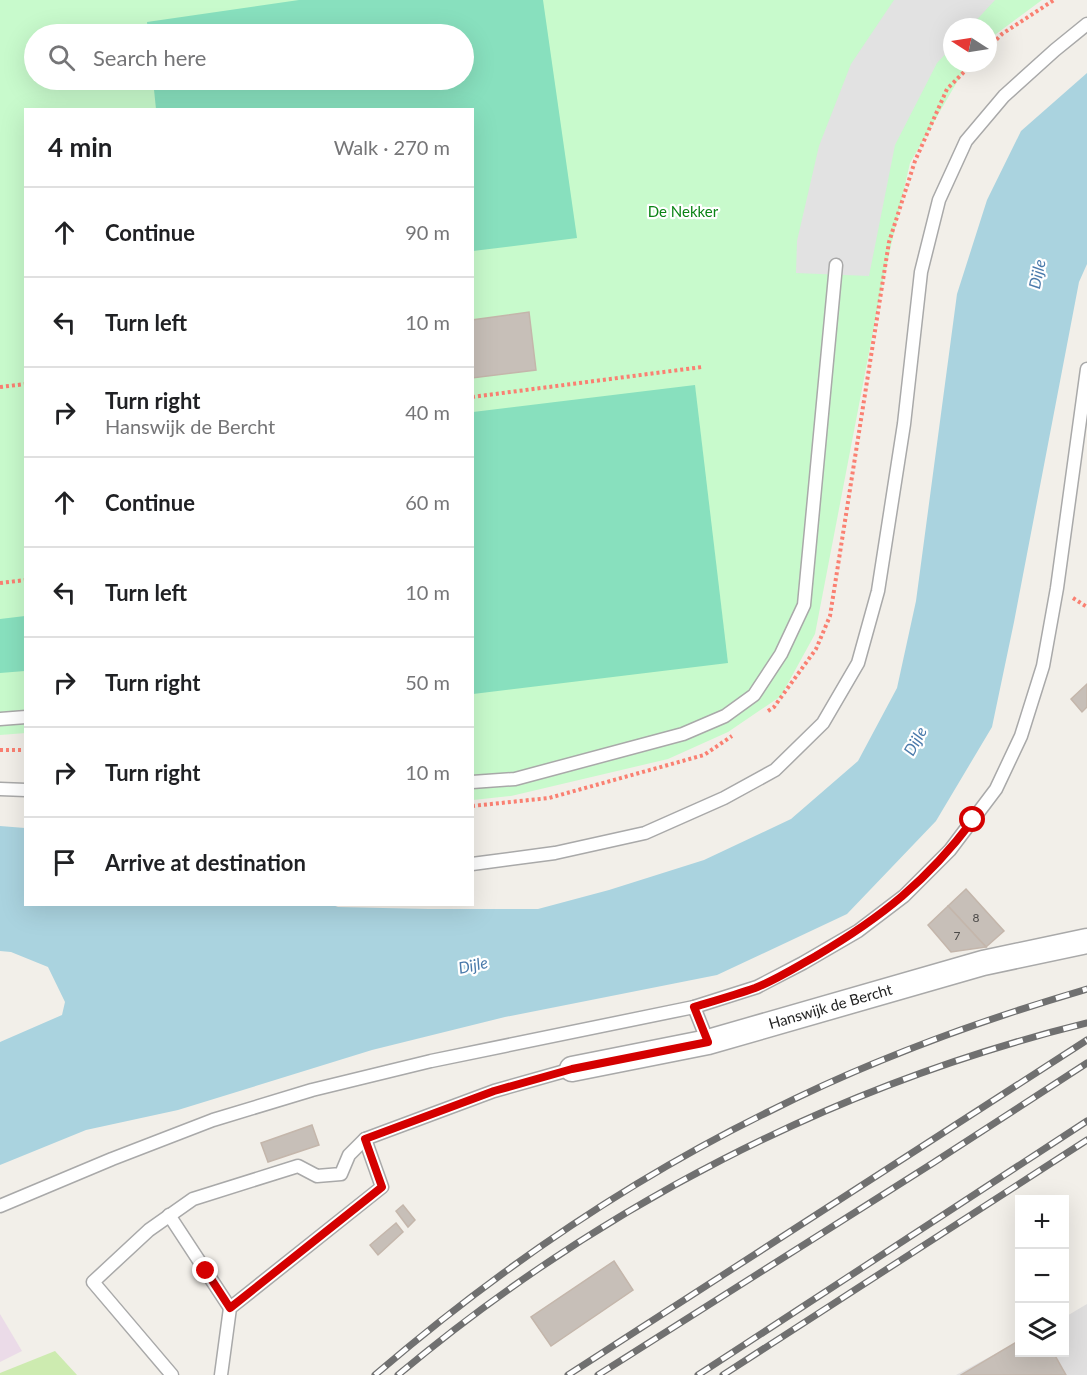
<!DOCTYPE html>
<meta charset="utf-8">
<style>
:root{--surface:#fff;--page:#f2f2f2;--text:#202124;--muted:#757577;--line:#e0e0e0}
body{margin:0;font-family:Lato,sans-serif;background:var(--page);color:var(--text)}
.controls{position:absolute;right:18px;bottom:18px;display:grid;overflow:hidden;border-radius:0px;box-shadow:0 6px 24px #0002}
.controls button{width:54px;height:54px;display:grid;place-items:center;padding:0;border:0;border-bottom:2px solid var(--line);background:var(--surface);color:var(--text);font:30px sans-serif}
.compass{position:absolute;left:943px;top:18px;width:54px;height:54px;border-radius:50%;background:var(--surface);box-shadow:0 6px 24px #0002;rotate:282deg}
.stop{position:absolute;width:18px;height:18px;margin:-14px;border:4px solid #d40000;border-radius:50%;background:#fff}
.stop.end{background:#d40000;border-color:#fff;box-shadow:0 2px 6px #0008}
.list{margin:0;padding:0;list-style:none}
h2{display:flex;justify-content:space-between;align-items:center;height:78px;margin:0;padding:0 24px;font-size:26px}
h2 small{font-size:20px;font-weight:400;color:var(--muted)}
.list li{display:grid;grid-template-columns:39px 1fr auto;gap:18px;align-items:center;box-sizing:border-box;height:90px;padding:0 24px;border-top:2px solid var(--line)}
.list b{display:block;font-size:22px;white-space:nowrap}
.list p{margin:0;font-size:20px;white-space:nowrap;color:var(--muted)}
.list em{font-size:20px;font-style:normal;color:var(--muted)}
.icon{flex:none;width:33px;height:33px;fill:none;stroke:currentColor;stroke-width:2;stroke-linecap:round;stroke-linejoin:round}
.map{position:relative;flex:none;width:1087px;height:1375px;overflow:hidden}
.search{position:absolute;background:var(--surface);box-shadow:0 6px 24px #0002;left:24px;top:24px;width:450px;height:66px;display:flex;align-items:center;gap:15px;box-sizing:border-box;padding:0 21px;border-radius:33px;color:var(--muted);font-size:22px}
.panel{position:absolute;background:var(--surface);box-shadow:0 6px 24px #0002;left:24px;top:108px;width:450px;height:798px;border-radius:0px}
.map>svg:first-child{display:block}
.residential{fill:#e0dfdf}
.industrial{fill:#ebdbe8}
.grass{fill:#cdebb0}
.park{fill:#c8facc;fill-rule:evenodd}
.pitch{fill:#88e0be}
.parking{fill:#e2e2e2}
.water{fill:#aad3df}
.building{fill:#c7bfb8;stroke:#c4b6ab;stroke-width:1.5}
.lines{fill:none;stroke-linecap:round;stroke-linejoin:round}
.service-casing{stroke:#a9a9a9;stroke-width:15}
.minor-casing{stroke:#a9a9a9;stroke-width:27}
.path{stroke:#fa8072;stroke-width:4;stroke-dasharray:3 3;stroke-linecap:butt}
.service{stroke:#fff;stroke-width:12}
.minor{stroke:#fff;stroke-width:24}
.rail-casing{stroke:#707070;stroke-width:7}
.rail{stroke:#fff;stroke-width:4.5;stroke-dasharray:14;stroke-linecap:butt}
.route{stroke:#d40000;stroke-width:8}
.labels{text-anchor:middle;stroke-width:4.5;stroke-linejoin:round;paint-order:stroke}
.number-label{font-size:12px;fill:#4b4948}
.park-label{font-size:15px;fill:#0c8416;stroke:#fff}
.street-label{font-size:15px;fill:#222;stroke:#fff}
.water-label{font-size:16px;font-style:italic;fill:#4a7aab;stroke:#fff}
</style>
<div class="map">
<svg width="1087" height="1375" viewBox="0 0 1087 1375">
<rect width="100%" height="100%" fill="#f2efe9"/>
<path class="residential" d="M 1087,1304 L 1087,1375 L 956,1375 L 1019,1341 L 1020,1352 L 1064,1352 L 1065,1317 Z"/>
<path class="industrial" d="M 0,1314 L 22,1351 L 0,1362 Z"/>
<path class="grass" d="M 55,1351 L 77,1375 L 0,1375 L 0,1373 Z"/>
<path class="park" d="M 0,0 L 1042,0 L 988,40 L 988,27 L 952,27 L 952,63 L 968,63 L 910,163 L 882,285 L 815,634 L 781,696 L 728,732 L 668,759 L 511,796 L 473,800 L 472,110 L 26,110 L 26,733 L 0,735 ZM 34,34 L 464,34 L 464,80 L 34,80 Z"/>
<g class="pitch">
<path d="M 299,0 L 543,0 L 577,238 L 473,251 L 472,110 L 156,109 L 153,80 L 464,80 L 464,34 L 148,34 L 147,22 Z"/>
<path d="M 695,385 L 728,663 L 473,694 L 473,412 Z"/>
<path d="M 25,616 L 25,671 L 0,673 L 0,619 Z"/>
</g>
<path class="parking" d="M 894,0 L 995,0 L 970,27 L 952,27 L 952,47 L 937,63 L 895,145 L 869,276 L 796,273 L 797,241 L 819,146 L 851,64 Z"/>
<path class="water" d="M 1087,73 L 1087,264 L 1079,282 L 1014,622 L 992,727 L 936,821 L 847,914 L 717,975 L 505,1017 L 372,1050 L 178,1110 L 86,1130 L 0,1165 L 0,1042 L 62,1015 L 65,1002 L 48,967 L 11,952 L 0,951 L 0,826 L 25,828 L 26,904 L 330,904 L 338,907 L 428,909 L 538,909 L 609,890 L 704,860 L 791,819 L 858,761 L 897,688 L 916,601 L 957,294 L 987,200 L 1021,131 Z"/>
<g class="building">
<path d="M 529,312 L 536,370 L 472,378 L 472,320 Z"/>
<path d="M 1087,684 L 1087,707 L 1082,712 L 1071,699 Z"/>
<path d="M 966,889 L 1004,931 L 986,947 L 948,906 Z"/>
<path d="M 948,906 L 986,947 L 951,952 L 928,925 Z"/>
<path d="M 312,1125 L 319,1145 L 268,1162 L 261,1143 Z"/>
<path d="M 403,1205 L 415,1220 L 408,1227 L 396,1211 Z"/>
<path d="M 396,1223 L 403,1232 L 378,1255 L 370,1245 Z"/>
<path d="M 614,1261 L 633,1290 L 551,1346 L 531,1317 Z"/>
<path d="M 1020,1340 L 1020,1352 L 1053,1352 L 1066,1375 L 961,1375 Z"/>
</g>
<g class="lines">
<defs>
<g id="service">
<path d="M 0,719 L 26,717"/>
<path d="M 472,782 L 515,779 L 683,734 L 725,716 L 754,695 L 781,654 L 804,605 L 836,265"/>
<path d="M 0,789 L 26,790"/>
<path d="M 472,864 L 555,853 L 645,833 L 724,798 L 775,770 L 823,723 L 858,663 L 878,591 L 904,424 L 921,272 L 939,200 L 966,141 L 1004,96 L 1055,50 L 1087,24"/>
<path d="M 694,1007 L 708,1042"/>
<path d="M 0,1206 L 112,1159 L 213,1120 L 312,1090 L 431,1061 L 694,1007 L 757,987 L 803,963 L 858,931 L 904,896 L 950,850 L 996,789 L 1021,736 L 1043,666 L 1057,588 L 1087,369"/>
<path d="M 169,1215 L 230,1308"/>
<path d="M 172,1375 L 93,1282 L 149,1230 L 193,1199 L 298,1166 L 317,1176 L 341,1174 L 349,1155 L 365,1139 L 494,1091 L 572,1069"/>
<path d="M 221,1375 L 230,1308 L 382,1187 L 365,1139"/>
</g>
<g id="minor">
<path id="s1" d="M 572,1069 L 708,1042 L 983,963 L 1087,941"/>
</g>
</defs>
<use href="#service" class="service-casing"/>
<use href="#minor" class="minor-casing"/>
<g class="path">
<path d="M 988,48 L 1002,34 L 1054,0"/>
<path d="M 0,387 L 26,384"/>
<path d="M 472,397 L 702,367"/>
<path d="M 0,583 L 26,580"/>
<path d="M 1073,598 L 1087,607"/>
<path d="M 768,711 L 774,707 L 816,649 L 830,616 L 889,242 L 915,161 L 947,89 L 973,63"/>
<path d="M 0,750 L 26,750"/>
<path d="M 472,806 L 549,798 L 704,755 L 732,736"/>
</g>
<use href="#service" class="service"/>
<use href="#minor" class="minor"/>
<defs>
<g id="rail">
<path d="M 375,1375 C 495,1272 627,1181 770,1111 C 871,1060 978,1021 1087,989"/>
<path d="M 398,1375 C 597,1208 834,1085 1087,1023"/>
<path d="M 568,1375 L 1087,1040"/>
<path d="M 598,1375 L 933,1163 L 1087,1063"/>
<path d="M 698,1375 L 1087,1121"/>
<path d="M 723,1375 L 1087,1140"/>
</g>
</defs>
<use href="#rail" class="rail-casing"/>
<use href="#rail" class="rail"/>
</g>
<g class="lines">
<path class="route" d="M 206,1271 L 230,1308 L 382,1187 L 365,1139 L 494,1091 L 572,1069 L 708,1042 L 694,1007 C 714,1001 735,995 755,988 C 776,980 796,967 816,956 C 882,917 927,881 973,820"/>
</g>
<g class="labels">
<g class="number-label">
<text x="976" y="922">8</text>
<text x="957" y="940">7</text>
</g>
<g class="park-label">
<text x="683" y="217">De Nekker</text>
</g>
<g class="street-label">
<text dy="5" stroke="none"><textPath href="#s1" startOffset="266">Hanswijk de Bercht</textPath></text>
</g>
<g class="water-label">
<text transform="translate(1037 274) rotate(-78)" y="6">Dijle</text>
<text transform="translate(915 741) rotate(-61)" y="6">Dijle</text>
<text transform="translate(473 965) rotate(-12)" y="6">Dijle</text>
</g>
</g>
</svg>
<div class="controls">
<button>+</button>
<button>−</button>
<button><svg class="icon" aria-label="layers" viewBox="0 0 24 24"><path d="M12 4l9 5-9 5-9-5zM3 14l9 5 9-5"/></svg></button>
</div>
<svg class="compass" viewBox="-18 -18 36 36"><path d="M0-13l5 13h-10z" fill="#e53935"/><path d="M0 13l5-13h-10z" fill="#757577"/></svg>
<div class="stop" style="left:973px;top:820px"></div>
<div class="stop end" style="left:206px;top:1271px"></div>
<div class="search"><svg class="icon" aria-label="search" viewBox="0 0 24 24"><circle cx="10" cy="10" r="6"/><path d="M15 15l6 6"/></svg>Search here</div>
<section class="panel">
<h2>4 min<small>Walk · 270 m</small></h2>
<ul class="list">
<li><svg class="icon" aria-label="ahead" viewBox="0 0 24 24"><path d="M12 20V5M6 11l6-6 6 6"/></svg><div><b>Continue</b></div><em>90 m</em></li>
<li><svg class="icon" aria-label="left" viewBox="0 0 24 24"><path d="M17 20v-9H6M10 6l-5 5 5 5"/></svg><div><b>Turn left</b></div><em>10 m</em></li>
<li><svg class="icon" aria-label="right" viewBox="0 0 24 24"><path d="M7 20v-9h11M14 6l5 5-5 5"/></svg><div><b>Turn right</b><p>Hanswijk de Bercht</p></div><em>40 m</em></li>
<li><svg class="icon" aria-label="ahead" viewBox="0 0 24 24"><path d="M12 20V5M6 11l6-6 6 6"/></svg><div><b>Continue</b></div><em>60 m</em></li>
<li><svg class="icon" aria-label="left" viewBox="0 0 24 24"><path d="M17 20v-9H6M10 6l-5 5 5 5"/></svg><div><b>Turn left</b></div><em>10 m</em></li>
<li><svg class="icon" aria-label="right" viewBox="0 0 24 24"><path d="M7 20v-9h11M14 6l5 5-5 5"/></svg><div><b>Turn right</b></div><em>50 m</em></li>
<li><svg class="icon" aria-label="right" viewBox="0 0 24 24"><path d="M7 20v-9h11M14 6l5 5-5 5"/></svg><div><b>Turn right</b></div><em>10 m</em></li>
<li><svg class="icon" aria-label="arrive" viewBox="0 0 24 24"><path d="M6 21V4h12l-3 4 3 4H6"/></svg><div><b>Arrive at destination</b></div></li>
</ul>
</section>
</div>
